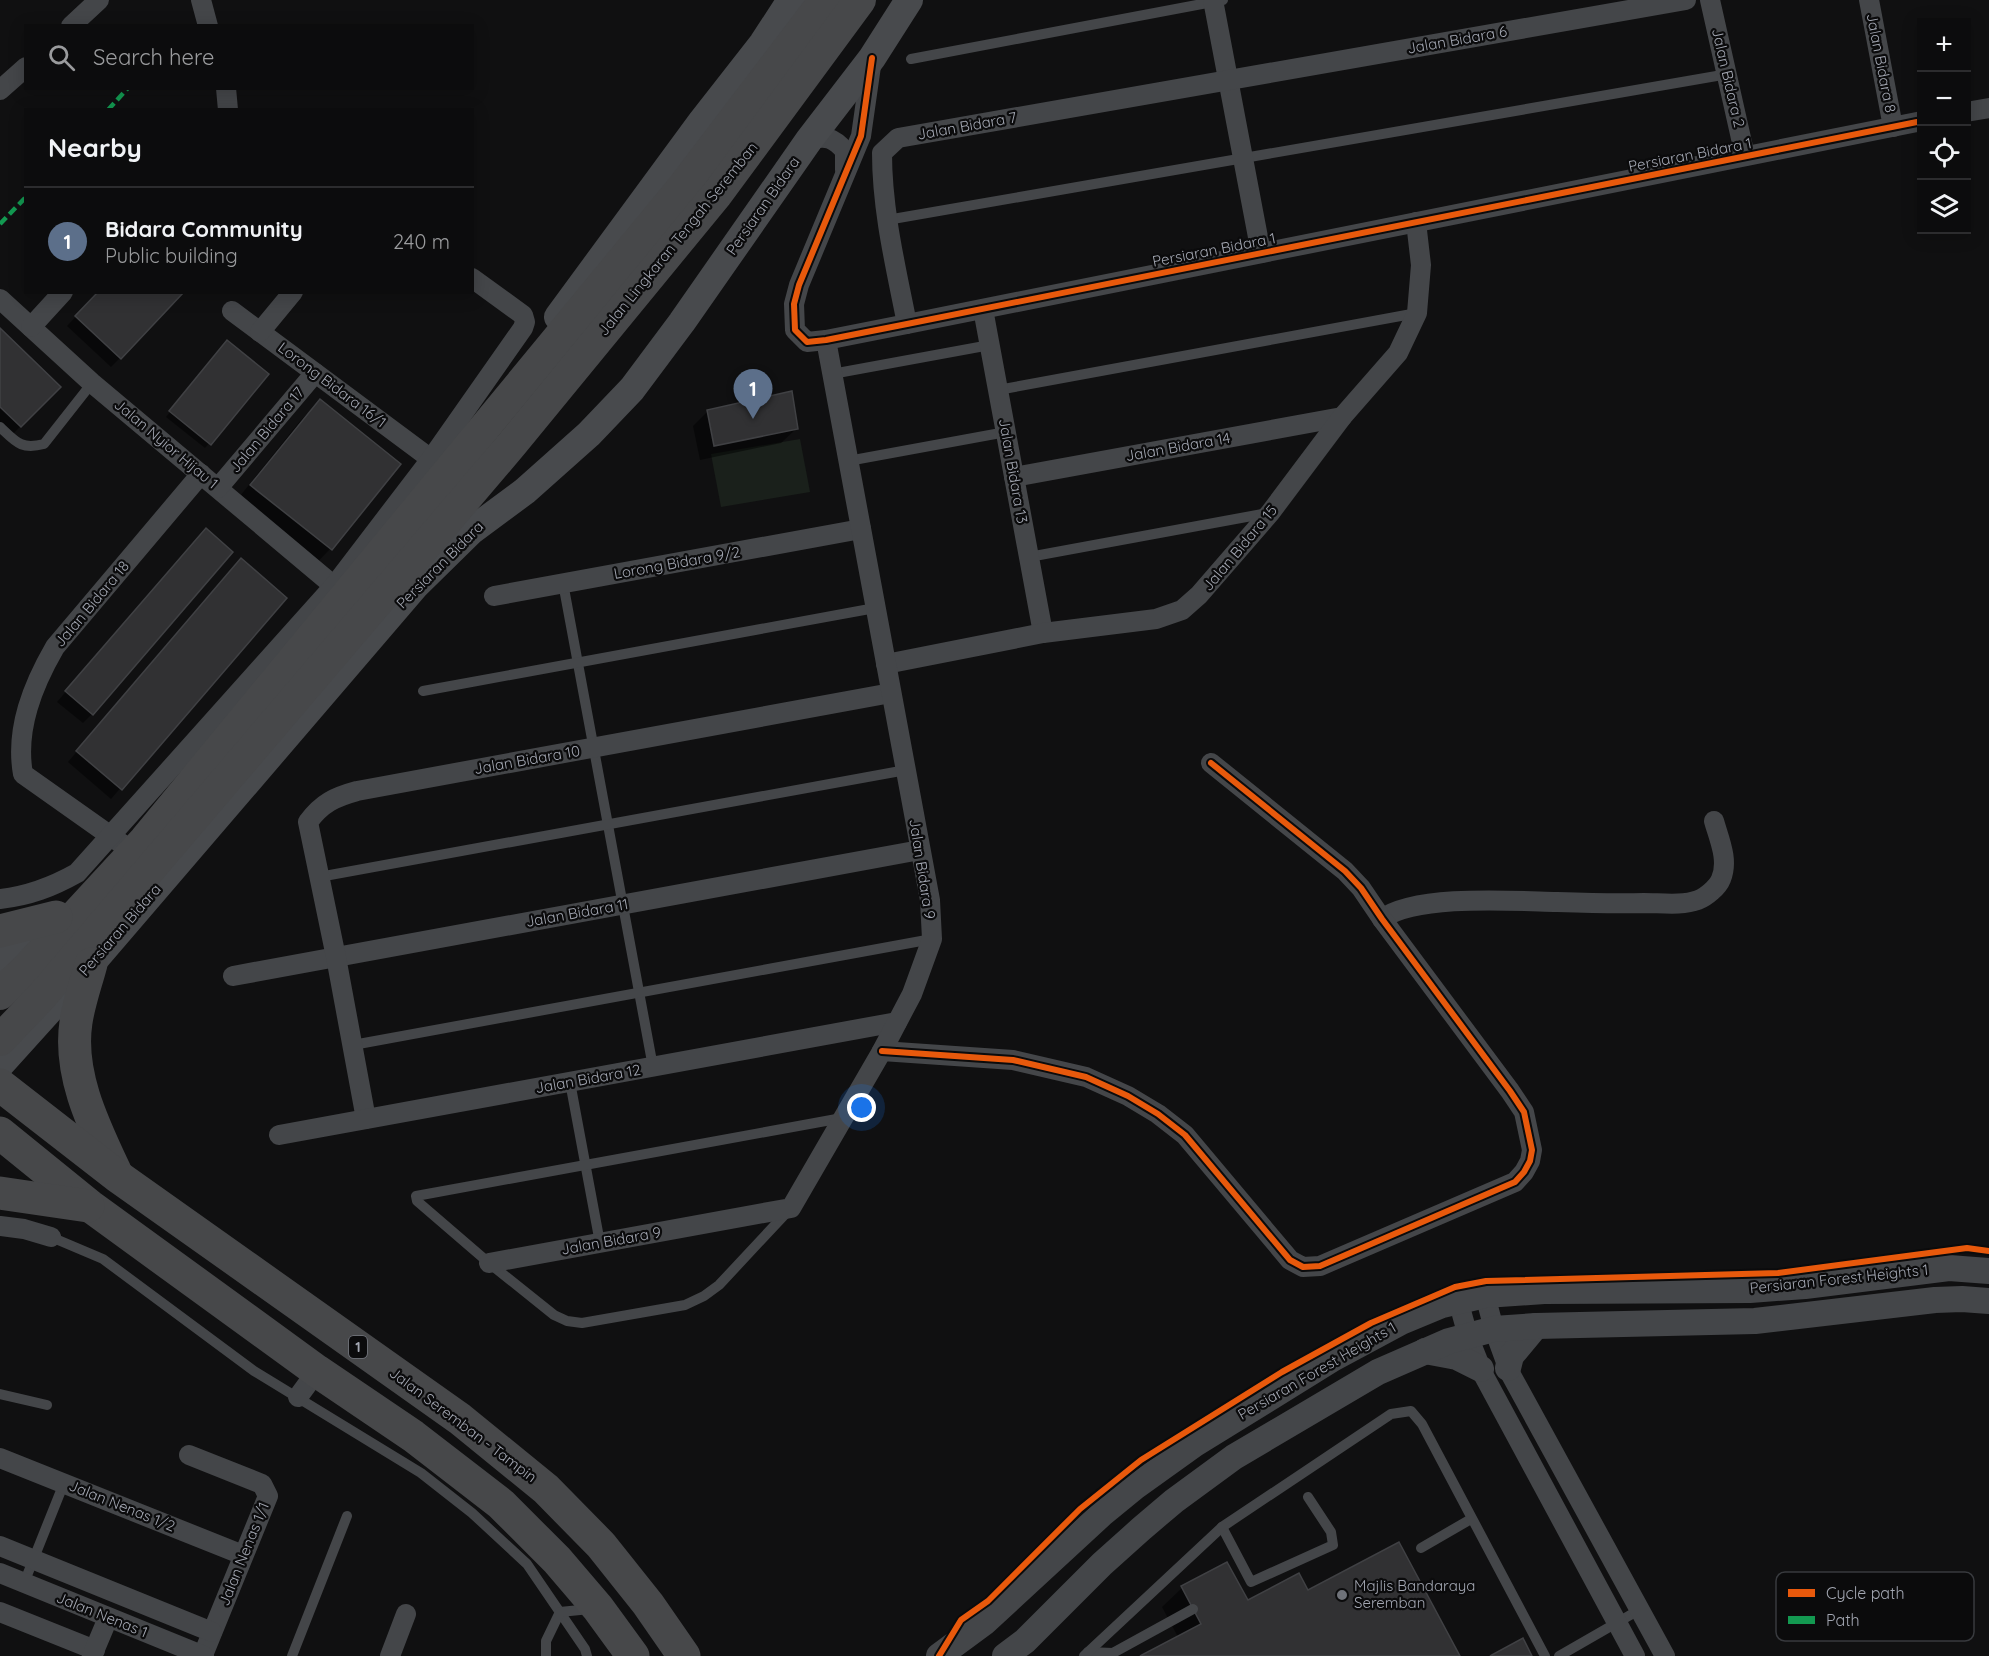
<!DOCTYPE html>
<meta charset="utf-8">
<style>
:root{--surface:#0c0c0d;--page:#1a1a1b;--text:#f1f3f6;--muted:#9a9b9d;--line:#2c2c2e;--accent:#6f7279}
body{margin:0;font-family:Quicksand,sans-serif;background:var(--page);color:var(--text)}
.controls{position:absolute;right:18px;top:18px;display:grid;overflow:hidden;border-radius:0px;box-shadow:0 3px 15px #0003}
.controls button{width:54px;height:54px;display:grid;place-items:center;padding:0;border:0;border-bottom:2px solid var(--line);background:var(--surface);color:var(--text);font:30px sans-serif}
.you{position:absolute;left:862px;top:1108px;width:21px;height:21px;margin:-15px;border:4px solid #fff;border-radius:50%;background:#1a73e8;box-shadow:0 0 0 9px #1a73e833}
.badge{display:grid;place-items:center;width:39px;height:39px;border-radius:50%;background:var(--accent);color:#fff;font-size:20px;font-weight:700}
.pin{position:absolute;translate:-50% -50px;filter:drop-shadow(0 2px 3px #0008)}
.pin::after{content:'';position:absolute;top:32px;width:21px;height:18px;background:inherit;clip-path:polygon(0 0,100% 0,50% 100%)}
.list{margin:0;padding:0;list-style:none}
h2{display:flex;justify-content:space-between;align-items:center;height:78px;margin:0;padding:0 24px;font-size:26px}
h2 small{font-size:20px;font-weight:400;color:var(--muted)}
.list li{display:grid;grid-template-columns:39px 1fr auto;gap:18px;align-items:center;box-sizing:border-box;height:108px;padding:0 24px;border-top:2px solid var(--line)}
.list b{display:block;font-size:22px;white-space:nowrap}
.list p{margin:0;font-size:20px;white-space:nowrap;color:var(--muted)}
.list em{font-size:20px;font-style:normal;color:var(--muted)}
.icon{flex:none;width:33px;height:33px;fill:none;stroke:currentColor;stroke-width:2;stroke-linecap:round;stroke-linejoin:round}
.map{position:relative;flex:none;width:1989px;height:1656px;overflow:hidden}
.search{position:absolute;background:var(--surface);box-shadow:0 3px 15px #0003;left:24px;top:24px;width:450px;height:66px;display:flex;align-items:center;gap:15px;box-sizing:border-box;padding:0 21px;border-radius:0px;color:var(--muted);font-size:22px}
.panel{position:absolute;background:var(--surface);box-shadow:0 3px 15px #0003;left:24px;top:108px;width:450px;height:186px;border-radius:0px}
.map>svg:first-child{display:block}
.green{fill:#1a201b}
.shadow{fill:#0007}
.building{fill:#313133;stroke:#404144;stroke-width:1.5}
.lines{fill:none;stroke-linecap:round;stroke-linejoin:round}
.service{stroke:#444649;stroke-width:10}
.minor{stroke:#444649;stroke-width:20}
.tertiary{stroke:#444649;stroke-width:26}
.secondary{stroke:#484a4d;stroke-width:28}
.primary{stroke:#47484a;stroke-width:32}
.trunk{stroke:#47484a;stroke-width:33}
.quiet{stroke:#139951;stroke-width:4.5;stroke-dasharray:9 4.5;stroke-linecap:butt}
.cycleway-casing{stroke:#0b0b0c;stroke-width:10}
.cycleway{stroke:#e8590c;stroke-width:6}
.poi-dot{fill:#6f7279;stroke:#0b0b0c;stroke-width:2}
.labels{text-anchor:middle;stroke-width:4.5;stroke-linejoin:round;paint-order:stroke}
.shield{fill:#0b0b0c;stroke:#757880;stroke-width:1.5}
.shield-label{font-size:14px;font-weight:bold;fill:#a2a6b1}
.street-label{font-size:15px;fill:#a2a6b1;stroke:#0b0b0c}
.poi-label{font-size:15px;fill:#a2a6b1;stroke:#0b0b0c;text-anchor:start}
.key{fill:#0b0b0c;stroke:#383a3e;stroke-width:1.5}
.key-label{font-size:16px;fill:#a2a6b1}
</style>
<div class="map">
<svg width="1989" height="1656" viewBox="0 0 1989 1656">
<rect width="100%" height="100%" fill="#101011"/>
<path class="green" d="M 800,439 L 810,492 L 721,507 L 711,454 Z"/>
<g class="shadow">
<path d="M 99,292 L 120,358 L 111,367 L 67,326 Z"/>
<path d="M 0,331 L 59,387 L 11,436 L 0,426 Z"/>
<path d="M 223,346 L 267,374 L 205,448 L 166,417 Z"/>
<path d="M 320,401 L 399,464 L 330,549 L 311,569 L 232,506 L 300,421 Z"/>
<path d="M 708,411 L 796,429 L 781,443 L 700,460 L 693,426 Z"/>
<path d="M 196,540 L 92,714 L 83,723 L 57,702 Z"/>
<path d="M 232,570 L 285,598 L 111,799 L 68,762 Z"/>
<path d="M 1227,1564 L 1247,1602 L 1308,1592 L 1459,1656 L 1143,1656 L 1178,1637 L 1162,1607 L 1182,1588 Z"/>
</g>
<g class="building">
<path d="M 98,292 L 184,292 L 121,359 L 75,316 Z"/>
<path d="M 0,328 L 61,387 L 21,427 L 0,407 Z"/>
<path d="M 227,340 L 269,374 L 211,445 L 169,411 Z"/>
<path d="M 792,391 L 798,429 L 714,446 L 707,410 Z"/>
<path d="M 320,399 L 401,464 L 332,550 L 250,485 Z"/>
<path d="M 206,528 L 233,552 L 93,715 L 65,691 Z"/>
<path d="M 241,558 L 287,598 L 122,790 L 76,751 Z"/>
<path d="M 1399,1542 L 1460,1656 L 1140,1656 L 1201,1624 L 1181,1586 L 1227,1562 L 1248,1600 L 1299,1573 L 1308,1590 Z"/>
<path d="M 1523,1638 L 1532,1656 L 1490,1656 Z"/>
</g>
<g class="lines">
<g class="service">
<path d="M 911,59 L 1223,0"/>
<path d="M 887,220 L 1728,74"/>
<path d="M 832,374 L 990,345"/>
<path d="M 998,390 L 1417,313"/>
<path d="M 0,427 C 16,442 21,450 44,444 L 92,383"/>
<path d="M 848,461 L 1006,432"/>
<path d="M 1029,557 L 1268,513"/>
<path d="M 563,583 L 653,1067"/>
<path d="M 423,691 L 875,608"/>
<path d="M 319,877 L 906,770"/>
<path d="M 353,1045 L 932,939"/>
<path d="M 570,1082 L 600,1243"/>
<path d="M 789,1210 L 719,1285 L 704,1296 L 685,1305 L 582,1323 L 567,1321 L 554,1315 L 489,1263 L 417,1201 L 416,1196 L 842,1118"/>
<path d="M 51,1237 L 103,1259 L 254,1371 L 421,1473 L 472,1513 L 527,1564 L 585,1649 L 587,1656"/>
<path d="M 0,1394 L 47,1405"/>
<path d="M 1222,1527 L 1251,1582 L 1333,1545 L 1331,1532 L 1308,1497"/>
<path d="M 1421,1548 L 1471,1519"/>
<path d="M 24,1583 L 64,1483"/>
<path d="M 1088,1652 L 1113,1653 L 1193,1609"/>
<path d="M 292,1656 L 347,1516"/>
<path d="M 546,1656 L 546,1641 L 560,1612 L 590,1609"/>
<path d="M 1084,1656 L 1222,1527 L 1391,1414 L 1411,1411 L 1422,1424 L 1545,1656"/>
<path d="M 1559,1656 L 1639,1610"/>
</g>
<g class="minor">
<path d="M 201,0 L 208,26"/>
<path d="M 1213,0 L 1261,253"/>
<path d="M 1710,0 L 1745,156"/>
<path d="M 1869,0 L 1893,127"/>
<path d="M 71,26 L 99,0"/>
<path d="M 872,59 L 861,136 L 799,285 L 794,304 L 795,330 L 807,342 L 826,340 L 907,324 L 1922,121"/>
<path d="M 226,88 L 228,110"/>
<path d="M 0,90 L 26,67"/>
<path d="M 1966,112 L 1989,108"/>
<path d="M 809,140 C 826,135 834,138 845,151 L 845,170"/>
<path d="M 0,299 L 92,383 L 334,586"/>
<path d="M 983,309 L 1043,633"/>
<path d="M 232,311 L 431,459"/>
<path d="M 907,324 C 896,268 882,211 882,153 L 898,138 L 1686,0"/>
<path d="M 31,327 L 63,292"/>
<path d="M 260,332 L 293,292"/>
<path d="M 1014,477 L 1342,417"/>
<path d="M 218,488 L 315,373"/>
<path d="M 494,596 L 861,529"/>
<path d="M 886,664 L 1043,633 L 1156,619 L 1182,610 L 1199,595 L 1270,513 L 1342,417 L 1398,353 L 1417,313 L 1421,265 L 1416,222"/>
<path d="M 122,844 L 23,774 C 15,729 33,685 55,647 L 201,474"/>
<path d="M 0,899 C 29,896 52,887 77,873 L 334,586 L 431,459 L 523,328 L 525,322 L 523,315 L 472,278"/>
<path d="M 1382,919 C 1416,894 1514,901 1557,902 C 1586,903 1615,904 1644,903 C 1661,903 1682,906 1698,900 C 1706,897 1718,887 1721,879 C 1729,860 1719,839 1714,821"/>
<path d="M 233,976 L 920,850"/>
<path d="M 882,1051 L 1013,1060 L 1086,1077 L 1128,1096 L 1158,1114 L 1185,1135 L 1290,1260 L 1303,1267 L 1320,1266 L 1515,1182 L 1524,1172 L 1530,1161 L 1532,1150 L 1524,1112 L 1510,1091 L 1382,919 L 1361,888 L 1345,871 L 1211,763"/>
<path d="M 366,1119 L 336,957 L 308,822 C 322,803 335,797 357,791 L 891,693"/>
<path d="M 279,1135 L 897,1022"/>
<path d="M 0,1226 L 24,1229 L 51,1237"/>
<path d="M 489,1263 L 791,1208 L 882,1051 L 912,994 L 932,939 L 930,900 L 826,340"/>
<path d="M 1485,1295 L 1494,1329 L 1510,1373 L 1665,1656"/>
<path d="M 1458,1300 L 1468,1336 L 1484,1376 L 1635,1656"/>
<path d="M 298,1397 L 317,1371"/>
<path d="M 189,1455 L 262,1484 L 268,1496 L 203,1655"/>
<path d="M 0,1458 L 243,1555"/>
<path d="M 0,1546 L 212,1632"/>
<path d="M 0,1573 L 204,1656"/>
<path d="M 0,1612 L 95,1650"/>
<path d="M 92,1656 L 108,1618"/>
<path d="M 390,1656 L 406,1614"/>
</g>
<g class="tertiary">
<path d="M 1425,1351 L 1457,1357 L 1481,1369"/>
<path d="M 1508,1368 L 1511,1356 L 1536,1326"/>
<path d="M 939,1656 L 985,1622 L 1102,1514 L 1135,1487 L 1195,1444 L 1334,1358 L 1401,1322 L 1442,1305 L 1485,1295 L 1544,1291 L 1750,1290 L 1805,1286 L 1949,1268 L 1989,1271"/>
<path d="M 1005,1656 L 1025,1641 L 1102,1564 L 1141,1529 L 1174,1501 L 1234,1457 L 1378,1372 L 1449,1341 L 1494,1329 L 1536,1326 L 1755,1321 L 1935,1300 L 1962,1299 L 1989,1301"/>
</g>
<g class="secondary">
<path d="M 558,317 L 702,121 L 763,43 L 791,0"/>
<path d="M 0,965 L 57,916"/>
<path d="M 0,1065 L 91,964 L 416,585 L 471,531 L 525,491 L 589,434 L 632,389 L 682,322 L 809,140 L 872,58 L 909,0"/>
</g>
<g class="primary">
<path d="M 0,994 L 26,969 L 145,840 L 682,188 L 825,0"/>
<path d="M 0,1040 L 42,996 L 512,444 L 717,194 L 860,0"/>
</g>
<g class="trunk">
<path d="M 0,931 L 56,917"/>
<path d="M 91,964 C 86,983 79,1002 76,1022 C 68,1074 94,1126 115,1171"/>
<path d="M 0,1085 L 117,1176 L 460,1419 L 546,1489 L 601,1545 L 648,1604 L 684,1656"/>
<path d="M 0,1133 L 90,1206 L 317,1371 L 413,1436 L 501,1504 L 557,1560 L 598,1608 L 633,1656"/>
<path d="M 0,1193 L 88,1206"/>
</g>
<g class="quiet">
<path d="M 108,110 L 128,88"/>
<path d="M 0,224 L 26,197"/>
</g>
<defs>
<g id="cycleway">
<path d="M 872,58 L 861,136 L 799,285 L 794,304 L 795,330 L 807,342 L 826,340 L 907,324 L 1922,121"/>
<path d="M 882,1051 L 1013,1060 L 1086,1077 L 1128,1096 L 1158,1114 L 1185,1135 L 1290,1260 L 1303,1267 L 1320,1266 L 1515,1182 L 1524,1172 L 1530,1161 L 1532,1150 L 1524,1112 L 1510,1091 L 1382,919 L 1361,888 L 1345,871 L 1211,763"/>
<path d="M 939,1656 L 961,1620 L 988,1601 L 1080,1509 L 1141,1460 L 1282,1372 L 1371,1323 L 1455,1287 L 1486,1281 L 1778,1273 L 1967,1248 L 1989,1251"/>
</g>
</defs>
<use href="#cycleway" class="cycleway-casing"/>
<use href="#cycleway" class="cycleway"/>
</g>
<circle class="poi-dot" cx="1342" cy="1595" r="6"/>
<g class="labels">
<rect class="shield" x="349" y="1336" width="18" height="22" rx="4.5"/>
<g class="shield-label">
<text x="358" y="1352">1</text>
</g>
<g class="street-label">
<text transform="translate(1457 40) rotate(-10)" y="5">Jalan Bidara 6</text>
<text transform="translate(1881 63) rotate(79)" y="5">Jalan Bidara 8</text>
<text transform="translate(1728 78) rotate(77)" y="5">Jalan Bidara 2</text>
<text transform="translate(967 126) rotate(-10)" y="5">Jalan Bidara 7</text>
<text transform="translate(1690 155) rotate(-11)" y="5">Persiaran Bidara 1</text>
<text transform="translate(763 206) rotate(-55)" y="5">Persiaran Bidara</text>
<text transform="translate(678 239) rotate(-51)" y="5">Jalan Lingkaran Tengah Seremban</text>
<text transform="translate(1214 250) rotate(-11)" y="5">Persiaran Bidara 1</text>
<text transform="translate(332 385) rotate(37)" y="5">Lorong Bidara 16/1</text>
<text transform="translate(267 430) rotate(-50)" y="5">Jalan Bidara 17</text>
<text transform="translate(166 444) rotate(40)" y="5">Jalan Nyior Hijau 1</text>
<text transform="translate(1178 447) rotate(-10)" y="5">Jalan Bidara 14</text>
<text transform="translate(1013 471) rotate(80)" y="5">Jalan Bidara 13</text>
<text transform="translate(1240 548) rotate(-50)" y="5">Jalan Bidara 15</text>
<text transform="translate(677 563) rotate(-10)" y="5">Lorong Bidara 9/2</text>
<text transform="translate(440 565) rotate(-45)" y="5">Persiaran Bidara</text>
<text transform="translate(92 604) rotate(-50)" y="5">Jalan Bidara 18</text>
<text transform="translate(527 760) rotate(-10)" y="5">Jalan Bidara 10</text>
<text transform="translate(922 869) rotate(81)" y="5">Jalan Bidara 9</text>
<text transform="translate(577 913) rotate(-10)" y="5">Jalan Bidara 11</text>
<text transform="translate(120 930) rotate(-49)" y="5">Persiaran Bidara</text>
<text transform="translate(588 1079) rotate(-10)" y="5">Jalan Bidara 12</text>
<text transform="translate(611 1241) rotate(-10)" y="5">Jalan Bidara 9</text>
<text transform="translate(1839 1279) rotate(-6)" y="5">Persiaran Forest Heights 1</text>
<text transform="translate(1317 1371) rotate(-30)" y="5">Persiaran Forest Heights 1</text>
<text transform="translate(463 1425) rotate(37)" y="5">Jalan Seremban - Tampin</text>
<text transform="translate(122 1506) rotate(22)" y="5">Jalan Nenas 1/2</text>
<text transform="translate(244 1554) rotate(-68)" y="5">Jalan Nenas 1/1</text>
<text transform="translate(102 1615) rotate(22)" y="5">Jalan Nenas 1</text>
</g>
<g class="poi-label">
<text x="1354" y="1591">Majlis Bandaraya<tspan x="1354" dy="17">Seremban</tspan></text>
</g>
</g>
<rect x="1776" y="1572" width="198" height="69" rx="9" class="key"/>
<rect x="1788" y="1589" width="27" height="8" fill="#e8590c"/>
<rect x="1788" y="1616" width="27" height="8" fill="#139951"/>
<g class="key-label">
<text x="1826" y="1599">Cycle path</text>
<text x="1826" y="1626">Path</text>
</g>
</svg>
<div class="controls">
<button>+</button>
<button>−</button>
<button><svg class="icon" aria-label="locate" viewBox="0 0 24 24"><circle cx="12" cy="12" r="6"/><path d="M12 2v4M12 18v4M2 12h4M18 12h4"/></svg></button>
<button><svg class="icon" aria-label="layers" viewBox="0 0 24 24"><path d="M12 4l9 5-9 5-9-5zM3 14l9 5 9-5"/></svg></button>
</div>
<div class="you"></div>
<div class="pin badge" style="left:753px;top:419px;background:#5c6f8a">1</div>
<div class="search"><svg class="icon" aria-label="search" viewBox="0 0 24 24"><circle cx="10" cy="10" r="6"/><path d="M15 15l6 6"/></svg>Search here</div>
<section class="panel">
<h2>Nearby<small></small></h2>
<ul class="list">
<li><span class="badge" style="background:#5c6f8a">1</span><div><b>Bidara Community</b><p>Public building</p></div><em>240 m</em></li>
</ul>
</section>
</div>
